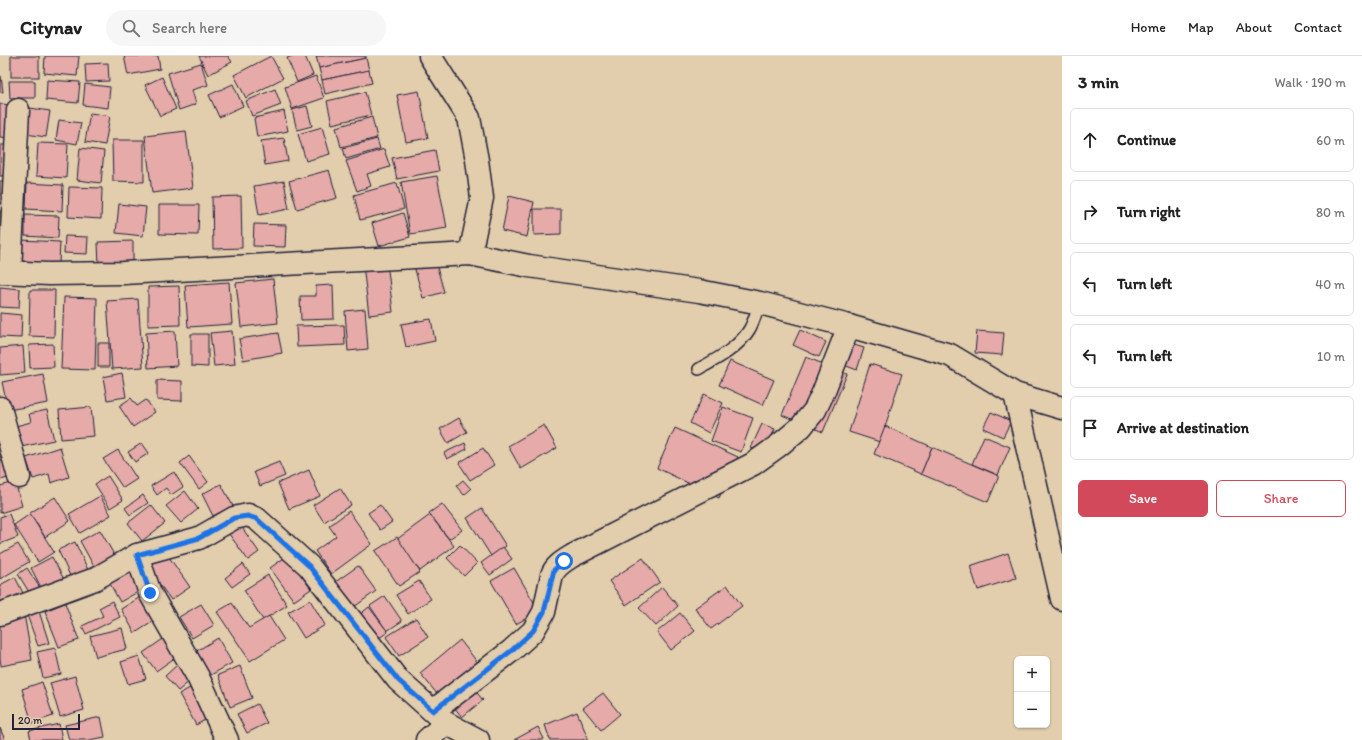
<!DOCTYPE html>
<meta charset="utf-8">
<style>
:root{--surface:#fff;--page:#f6f6f6;--text:#222;--muted:#767676;--line:#e0e0e0;--accent:#d1495b}
body{margin:0;font-family:Itim,sans-serif;background:var(--page);color:var(--text)}
.controls{position:absolute;right:12px;bottom:12px;display:grid;overflow:hidden;border-radius:6px;box-shadow:0 1px 3px #0004}
.controls button{width:36px;height:36px;display:grid;place-items:center;padding:0;border:0;border-bottom:1px solid var(--line);background:var(--surface);color:var(--text);font:20px sans-serif}
.scale{position:absolute;left:12px;bottom:10px;width:68px;box-sizing:border-box;padding-left:4px;border:2px solid #22223b;border-top:0;font-size:11px;line-height:14px;white-space:nowrap;color:#22223b;-webkit-text-stroke:3px #e2cdac;paint-order:stroke}
.stop{position:absolute;width:12px;height:12px;margin:-9px;border:3px solid #1a73e8;border-radius:50%;background:#fff}
.stop.end{background:#1a73e8;border-color:#fff;box-shadow:0 1px 4px #0008}
.list{margin:0;padding:0;list-style:none}
h2{display:flex;justify-content:space-between;align-items:center;height:52px;margin:0;padding:0 16px;font-size:17px}
h2 small{font-size:13px;font-weight:400;color:var(--muted)}
.list li{display:grid;grid-template-columns:26px 1fr auto;gap:12px;align-items:center;box-sizing:border-box;height:64px;margin:0 8px 8px;padding:0 8px;border:1px solid var(--line);border-radius:6px}
.list b{display:block;font-size:15px;white-space:nowrap}
.list em{font-size:13px;font-style:normal;color:var(--muted)}
.actions{display:flex;gap:8px;padding:12px 16px}
.actions a{flex:1;padding:9px 0;border:1px solid var(--accent);border-radius:6px;text-align:center;font-size:14px;color:var(--accent)}
.actions .main{background:var(--accent);color:#fff}
.icon{flex:none;width:22px;height:22px;fill:none;stroke:currentColor;stroke-width:2;stroke-linecap:round;stroke-linejoin:round}
.map{position:relative;flex:none;width:1062px;height:684px;overflow:hidden}
header{display:flex;align-items:center;gap:24px;box-sizing:border-box;height:56px;padding:0 20px;background:var(--surface);border-bottom:1px solid var(--line)}
header strong{font-size:19px}
nav{display:flex;gap:22px;margin-inline-start:auto;font-size:14px}
.search{width:280px;height:36px;background:var(--page);display:flex;align-items:center;gap:10px;box-sizing:border-box;padding:0 14px;border-radius:22px;color:var(--muted);font-size:15px}
main{display:flex}
aside{flex:1;background:var(--surface)}
.map>svg:first-child{display:block}
.building{fill:#e6aaa9;stroke:#22223b}
.lines{fill:none;stroke-linecap:round;stroke-linejoin:round}
.service-casing{stroke:#22223b;stroke-width:14}
.minor-casing{stroke:#22223b;stroke-width:25}
.service{stroke:#e2cdac;stroke-width:11}
.minor{stroke:#e2cdac;stroke-width:22}
.route{stroke:#1a73e8;stroke-width:5}
</style>
<header>
<strong>Citynav</strong>
<div class="search"><svg class="icon" aria-label="search" viewBox="0 0 24 24"><circle cx="10" cy="10" r="6"/><path d="M15 15l6 6"/></svg>Search here</div>
<nav><a>Home</a><a>Map</a><a>About</a><a>Contact</a></nav>
</header>
<main>
<div class="map">
<svg width="1062" height="684" viewBox="0 0 1062 684">
<rect width="100%" height="100%" fill="#e2cdac"/>
<filter id="ink" filterUnits="userSpaceOnUse"><feTurbulence type="fractalNoise" baseFrequency=".025" numOctaves="2"/><feDisplacementMap in="SourceGraphic" scale="8" xChannelSelector="R" yChannelSelector="G"/><feConvolveMatrix kernelMatrix="1 2 1 2 8 2 1 2 1" color-interpolation-filters="sRGB"/></filter>
<g filter="url(#ink)">
<g class="building">
<rect x="11" y="0" width="28" height="21"/>
<path d="M 45,0 L 79,0 L 77,20 L 44,17 Z"/>
<path d="M 124,0 L 158,0 L 160,13 L 128,19 Z"/>
<path d="M 199,0 L 228,0 L 232,6 L 208,19 Z"/>
<path d="M 271,0 L 283,22 L 246,42 L 234,19 Z"/>
<path d="M 292,0 L 305,0 L 313,19 L 297,26 L 287,2 Z"/>
<path d="M 316,0 L 366,0 L 366,2 L 319,12 Z"/>
<path d="M 366,2 L 369,14 L 322,24 L 319,12 Z"/>
<path d="M 108,7 L 109,25 L 86,26 L 85,8 Z"/>
<path d="M 201,7 L 208,29 L 192,34 L 196,48 L 179,54 L 168,17 Z"/>
<path d="M 369,14 L 372,27 L 325,38 L 322,24 Z"/>
<path d="M 0,20 L 1,20 L 3,36 L 0,36 Z"/>
<path d="M 316,20 L 324,42 L 292,53 L 285,31 Z"/>
<path d="M 162,21 L 176,53 L 160,60 L 145,29 Z"/>
<path d="M 47,24 L 80,26 L 78,47 L 46,44 Z"/>
<path d="M 9,25 L 35,25 L 35,42 L 10,42 Z"/>
<path d="M 85,28 L 110,31 L 108,52 L 83,49 Z"/>
<path d="M 233,28 L 243,50 L 219,61 L 209,39 Z"/>
<path d="M 275,33 L 281,49 L 252,60 L 246,45 Z"/>
<path d="M 419,35 L 428,82 L 406,86 L 397,39 Z"/>
<path d="M 365,36 L 371,59 L 332,68 L 327,45 Z"/>
<path d="M 0,48 L 13,49 L 11,82 L 0,81 Z"/>
<path d="M 307,50 L 312,70 L 297,74 L 292,54 Z"/>
<path d="M 30,52 L 50,55 L 46,81 L 26,78 Z"/>
<path d="M 284,55 L 288,75 L 257,81 L 254,62 Z"/>
<path d="M 90,57 L 110,60 L 105,89 L 85,86 Z"/>
<path d="M 372,61 L 377,82 L 341,91 L 336,71 Z"/>
<path d="M 59,64 L 81,67 L 77,88 L 56,84 Z"/>
<path d="M 322,71 L 330,98 L 306,105 L 298,78 Z"/>
<path d="M 186,75 L 193,132 L 152,137 L 145,80 Z"/>
<path d="M 284,82 L 288,105 L 265,109 L 261,85 Z"/>
<path d="M 377,83 L 380,93 L 346,103 L 343,92 Z"/>
<path d="M 112,84 L 144,84 L 144,126 L 113,125 Z"/>
<path d="M 38,87 L 68,88 L 66,122 L 36,120 Z"/>
<path d="M 0,89 L 10,89 L 9,120 L 0,120 Z"/>
<path d="M 80,92 L 104,95 L 101,127 L 77,124 Z"/>
<path d="M 384,93 L 390,111 L 367,118 L 371,130 L 357,135 L 346,105 Z"/>
<path d="M 435,94 L 439,115 L 397,123 L 392,102 Z"/>
<path d="M 329,114 L 337,142 L 297,153 L 289,125 Z"/>
<path d="M 437,120 L 447,172 L 410,178 L 401,126 Z"/>
<path d="M 0,125 L 6,125 L 5,148 L 0,148 Z"/>
<path d="M 284,125 L 289,153 L 259,159 L 254,130 Z"/>
<path d="M 27,127 L 63,129 L 62,155 L 26,153 Z"/>
<path d="M 397,127 L 404,153 L 360,164 L 354,139 Z"/>
<path d="M 69,131 L 102,132 L 101,163 L 68,161 Z"/>
<path d="M 241,140 L 242,192 L 213,193 L 212,141 Z"/>
<path d="M 509,140 L 534,146 L 527,181 L 502,175 Z"/>
<path d="M 119,148 L 146,151 L 143,180 L 116,177 Z"/>
<path d="M 159,149 L 199,149 L 198,179 L 159,178 Z"/>
<path d="M 534,153 L 561,153 L 561,178 L 534,179 Z"/>
<path d="M 0,155 L 4,155 L 3,172 L 0,172 Z"/>
<path d="M 403,157 L 410,181 L 379,190 L 372,167 Z"/>
<path d="M 25,159 L 59,160 L 58,182 L 25,180 Z"/>
<path d="M 254,168 L 286,169 L 285,191 L 253,190 Z"/>
<path d="M 65,180 L 88,181 L 87,198 L 64,197 Z"/>
<path d="M 21,184 L 60,186 L 59,208 L 20,206 Z"/>
<path d="M 133,185 L 133,210 L 99,211 L 98,186 Z"/>
<path d="M 435,204 L 444,236 L 423,242 L 414,210 Z"/>
<path d="M 387,206 L 393,256 L 369,259 L 363,209 Z"/>
<path d="M 273,223 L 278,267 L 241,271 L 236,227 Z"/>
<path d="M 229,226 L 232,268 L 188,271 L 185,229 Z"/>
<path d="M 333,229 L 334,263 L 301,264 L 300,240 L 316,240 L 316,230 Z"/>
<path d="M 179,230 L 180,269 L 148,270 L 148,231 Z"/>
<path d="M 0,231 L 20,233 L 19,252 L 0,251 Z"/>
<path d="M 30,234 L 55,234 L 54,281 L 29,280 Z"/>
<path d="M 64,241 L 97,242 L 95,314 L 61,313 Z"/>
<path d="M 138,243 L 143,311 L 112,313 L 107,245 Z"/>
<path d="M 365,253 L 368,293 L 348,295 L 345,255 Z"/>
<path d="M 0,257 L 22,259 L 21,282 L 0,281 Z"/>
<path d="M 431,263 L 435,285 L 406,291 L 401,268 Z"/>
<path d="M 344,269 L 345,289 L 297,291 L 296,270 Z"/>
<path d="M 800,274 L 826,286 L 819,301 L 793,289 Z"/>
<path d="M 175,275 L 177,310 L 148,312 L 146,277 Z"/>
<path d="M 232,275 L 235,308 L 214,310 L 210,277 Z"/>
<path d="M 977,275 L 1004,277 L 1002,299 L 975,297 Z"/>
<path d="M 278,277 L 282,297 L 243,304 L 239,283 Z"/>
<path d="M 191,278 L 208,278 L 208,311 L 191,310 Z"/>
<rect x="98" y="287" width="11" height="24"/>
<path d="M 53,288 L 54,311 L 30,312 L 29,289 Z"/>
<path d="M 851,288 L 864,292 L 857,314 L 844,309 Z"/>
<path d="M 23,290 L 25,317 L 0,319 L 0,292 Z"/>
<path d="M 806,301 L 847,318 L 823,376 L 782,359 Z"/>
<path d="M 730,305 L 774,324 L 763,349 L 719,329 Z"/>
<path d="M 870,308 L 902,318 L 880,386 L 849,376 Z"/>
<path d="M 122,317 L 126,341 L 107,344 L 103,321 Z"/>
<path d="M 43,318 L 48,347 L 8,354 L 2,326 Z"/>
<path d="M 157,324 L 182,325 L 182,345 L 157,344 Z"/>
<path d="M 704,338 L 723,347 L 709,377 L 690,367 Z"/>
<path d="M 131,342 L 137,350 L 146,344 L 155,356 L 133,371 L 119,350 Z"/>
<path d="M 91,351 L 94,380 L 61,383 L 59,354 Z"/>
<path d="M 723,351 L 753,362 L 741,396 L 711,385 Z"/>
<path d="M 47,354 L 54,384 L 16,392 L 12,371 L 31,366 L 29,358 Z"/>
<path d="M 991,356 L 1011,365 L 1003,381 L 983,372 Z"/>
<path d="M 459,362 L 467,376 L 448,387 L 440,373 Z"/>
<path d="M 762,368 L 775,373 L 764,397 L 751,392 Z"/>
<path d="M 544,369 L 557,392 L 521,413 L 508,390 Z"/>
<path d="M 885,370 L 932,391 L 921,418 L 874,398 Z"/>
<path d="M 675,372 L 738,401 L 719,442 L 657,412 Z"/>
<path d="M 984,380 L 1010,391 L 998,419 L 972,408 Z"/>
<path d="M 142,387 L 149,397 L 135,406 L 128,396 Z"/>
<path d="M 465,387 L 467,393 L 447,403 L 444,397 Z"/>
<path d="M 60,391 L 69,421 L 51,427 L 49,418 L 33,423 L 26,402 Z"/>
<path d="M 932,391 L 999,420 L 988,446 L 921,418 Z"/>
<path d="M 483,392 L 494,409 L 470,424 L 459,407 Z"/>
<path d="M 118,394 L 137,423 L 123,432 L 103,403 Z"/>
<path d="M 5,396 L 12,421 L 0,424 L 0,397 Z"/>
<path d="M 189,400 L 208,426 L 199,433 L 180,407 Z"/>
<path d="M 279,406 L 285,420 L 260,430 L 254,416 Z"/>
<path d="M 309,414 L 320,440 L 289,453 L 278,427 Z"/>
<path d="M 174,416 L 183,431 L 171,439 L 166,432 L 157,439 L 151,430 Z"/>
<path d="M 108,420 L 123,444 L 110,452 L 95,428 Z"/>
<path d="M 463,424 L 471,433 L 464,439 L 456,430 Z"/>
<path d="M 15,426 L 22,450 L 0,457 L 0,430 Z"/>
<path d="M 221,428 L 233,450 L 213,460 L 202,438 Z"/>
<path d="M 340,432 L 351,449 L 324,466 L 313,449 Z"/>
<path d="M 185,435 L 198,453 L 181,467 L 166,450 Z"/>
<path d="M 143,439 L 148,447 L 130,459 L 125,452 Z"/>
<path d="M 100,440 L 111,459 L 80,477 L 69,458 Z"/>
<path d="M 55,441 L 70,465 L 45,481 L 30,457 Z"/>
<path d="M 442,448 L 462,474 L 449,483 L 429,457 Z"/>
<path d="M 151,449 L 165,467 L 142,485 L 128,467 Z"/>
<path d="M 380,449 L 392,466 L 380,474 L 368,457 Z"/>
<path d="M 482,452 L 506,490 L 491,500 L 467,462 Z"/>
<path d="M 349,455 L 372,488 L 331,518 L 315,495 L 336,480 L 329,470 Z"/>
<path d="M 9,458 L 18,481 L 0,488 L 0,461 Z"/>
<path d="M 30,458 L 54,496 L 38,506 L 14,469 Z"/>
<path d="M 430,459 L 454,490 L 420,515 L 396,484 Z"/>
<path d="M 238,466 L 259,496 L 248,504 L 226,474 Z"/>
<path d="M 100,474 L 117,504 L 97,516 L 80,485 Z"/>
<path d="M 397,481 L 420,516 L 399,530 L 375,495 Z"/>
<path d="M 75,486 L 89,516 L 72,524 L 58,494 Z"/>
<path d="M 18,488 L 29,506 L 0,523 L 0,498 Z"/>
<path d="M 460,489 L 477,507 L 464,520 L 447,502 Z"/>
<path d="M 503,491 L 512,503 L 490,519 L 481,507 Z"/>
<path d="M 164,494 L 190,531 L 171,544 L 145,508 Z"/>
<path d="M 1008,497 L 1016,522 L 978,534 L 970,510 Z"/>
<path d="M 287,500 L 311,533 L 294,545 L 270,512 Z"/>
<path d="M 52,501 L 66,527 L 45,539 L 31,512 Z"/>
<path d="M 643,502 L 660,526 L 626,549 L 609,525 Z"/>
<path d="M 243,508 L 250,518 L 232,531 L 225,522 Z"/>
<path d="M 132,510 L 145,532 L 120,546 L 108,524 Z"/>
<path d="M 358,510 L 376,535 L 350,554 L 331,529 Z"/>
<path d="M 27,512 L 42,535 L 32,541 L 18,518 Z"/>
<path d="M 514,512 L 539,555 L 516,568 L 491,525 Z"/>
<path d="M 268,519 L 287,549 L 263,564 L 244,534 Z"/>
<path d="M 15,521 L 25,541 L 0,554 L 0,529 Z"/>
<path d="M 419,525 L 431,543 L 408,558 L 396,539 Z"/>
<path d="M 727,529 L 742,550 L 711,573 L 695,552 Z"/>
<path d="M 662,531 L 678,550 L 656,570 L 639,552 Z"/>
<path d="M 145,538 L 159,562 L 135,577 L 121,553 Z"/>
<path d="M 385,540 L 402,565 L 387,575 L 370,550 Z"/>
<path d="M 310,544 L 325,569 L 304,582 L 288,556 Z"/>
<path d="M 112,545 L 120,561 L 86,578 L 82,570 L 103,560 L 99,552 Z"/>
<path d="M 65,547 L 79,584 L 59,591 L 45,555 Z"/>
<path d="M 232,547 L 249,572 L 269,560 L 284,584 L 250,605 L 217,556 Z"/>
<path d="M 201,548 L 214,569 L 192,582 L 179,561 Z"/>
<path d="M 369,551 L 388,576 L 376,584 L 358,560 Z"/>
<path d="M 38,552 L 49,587 L 38,590 L 26,556 Z"/>
<path d="M 680,557 L 695,575 L 671,594 L 657,576 Z"/>
<path d="M 24,558 L 32,604 L 1,610 L 0,601 L 0,562 Z"/>
<path d="M 416,562 L 428,581 L 399,600 L 386,581 Z"/>
<path d="M 122,572 L 127,593 L 96,601 L 90,580 Z"/>
<path d="M 218,582 L 232,607 L 209,620 L 195,596 Z"/>
<path d="M 163,583 L 176,601 L 156,615 L 143,597 Z"/>
<path d="M 460,584 L 478,607 L 438,639 L 420,617 Z"/>
<path d="M 55,592 L 61,618 L 43,622 L 37,596 Z"/>
<path d="M 139,600 L 146,623 L 128,628 L 121,606 Z"/>
<path d="M 177,609 L 191,624 L 178,635 L 165,620 Z"/>
<path d="M 240,610 L 252,642 L 230,651 L 218,619 Z"/>
<path d="M 75,620 L 84,654 L 60,661 L 50,627 Z"/>
<path d="M 466,624 L 483,644 L 462,661 L 446,641 Z"/>
<path d="M 42,626 L 53,660 L 32,667 L 22,633 Z"/>
<path d="M 197,628 L 214,659 L 196,669 L 179,638 Z"/>
<path d="M 603,637 L 620,658 L 601,674 L 583,652 Z"/>
<path d="M 257,648 L 267,667 L 247,677 L 237,658 Z"/>
<path d="M 577,656 L 588,682 L 582,684 L 550,684 L 545,669 Z"/>
<path d="M 101,661 L 105,681 L 89,684 L 69,684 L 65,669 Z"/>
<path d="M 59,668 L 62,684 L 31,684 L 29,675 Z"/>
<path d="M 538,671 L 544,683 L 542,684 L 514,684 Z"/>
<path d="M 0,672 L 5,684 L 0,684 Z"/>
</g>
<g class="lines">
<defs>
<path id="service" d="M 699,313 C 717,303 738,292 749,274 C 754,266 756,256 760,247"/>
<g id="minor">
<path d="M 430,0 L 469,62 L 477,104 L 482,142 L 470,198"/>
<path d="M 0,216 L 49,218 L 123,217 L 470,198 L 529,210 L 699,235 L 760,247 L 849,270 L 950,299 L 1015,338 L 1062,352"/>
<path d="M 10,216 L 18,54"/>
<path d="M 1015,338 L 1062,543"/>
<path d="M 0,352 L 19,421"/>
<path d="M 137,499 L 150,537 L 198,621 L 227,684"/>
<path d="M 0,558 L 95,523 L 137,499 L 199,482 L 234,462 L 248,459 L 257,463 L 309,510 L 398,624 L 446,667 L 478,684"/>
<path d="M 433,655 L 511,595 L 533,575 L 544,556 L 552,519 C 555,510 564,505 572,500 L 753,408 L 778,390 L 801,371 L 815,354 L 823,337 L 849,270"/>
<path d="M 427,684 L 446,667"/>
</g>
</defs>
<use href="#service" class="service-casing"/>
<use href="#minor" class="minor-casing"/>
<use href="#service" class="service"/>
<use href="#minor" class="minor"/>
</g>
</g>
<g class="lines" filter="url(#ink)">
<path class="route" d="M 150,537 L 137,499 L 199,482 L 234,462 L 248,460 L 257,463 L 309,510 L 398,624 L 433,655 L 511,595 L 533,575 L 544,556 L 554,514 L 564,505"/>
</g>
</svg>
<div class="controls">
<button>+</button>
<button>−</button>
</div>
<div class="scale">20 m</div>
<div class="stop" style="left:564px;top:505px"></div>
<div class="stop end" style="left:150px;top:537px"></div>
</div>
<aside>
<h2>3 min<small>Walk · 190 m</small></h2>
<ul class="list">
<li><svg class="icon" aria-label="ahead" viewBox="0 0 24 24"><path d="M12 20V5M6 11l6-6 6 6"/></svg><div><b>Continue</b></div><em>60 m</em></li>
<li><svg class="icon" aria-label="right" viewBox="0 0 24 24"><path d="M7 20v-9h11M14 6l5 5-5 5"/></svg><div><b>Turn right</b></div><em>80 m</em></li>
<li><svg class="icon" aria-label="left" viewBox="0 0 24 24"><path d="M17 20v-9H6M10 6l-5 5 5 5"/></svg><div><b>Turn left</b></div><em>40 m</em></li>
<li><svg class="icon" aria-label="left" viewBox="0 0 24 24"><path d="M17 20v-9H6M10 6l-5 5 5 5"/></svg><div><b>Turn left</b></div><em>10 m</em></li>
<li><svg class="icon" aria-label="arrive" viewBox="0 0 24 24"><path d="M6 21V4h12l-3 4 3 4H6"/></svg><div><b>Arrive at destination</b></div></li>
</ul>
<div class="actions"><a class="main">Save</a><a>Share</a></div>
</aside>
</main>
